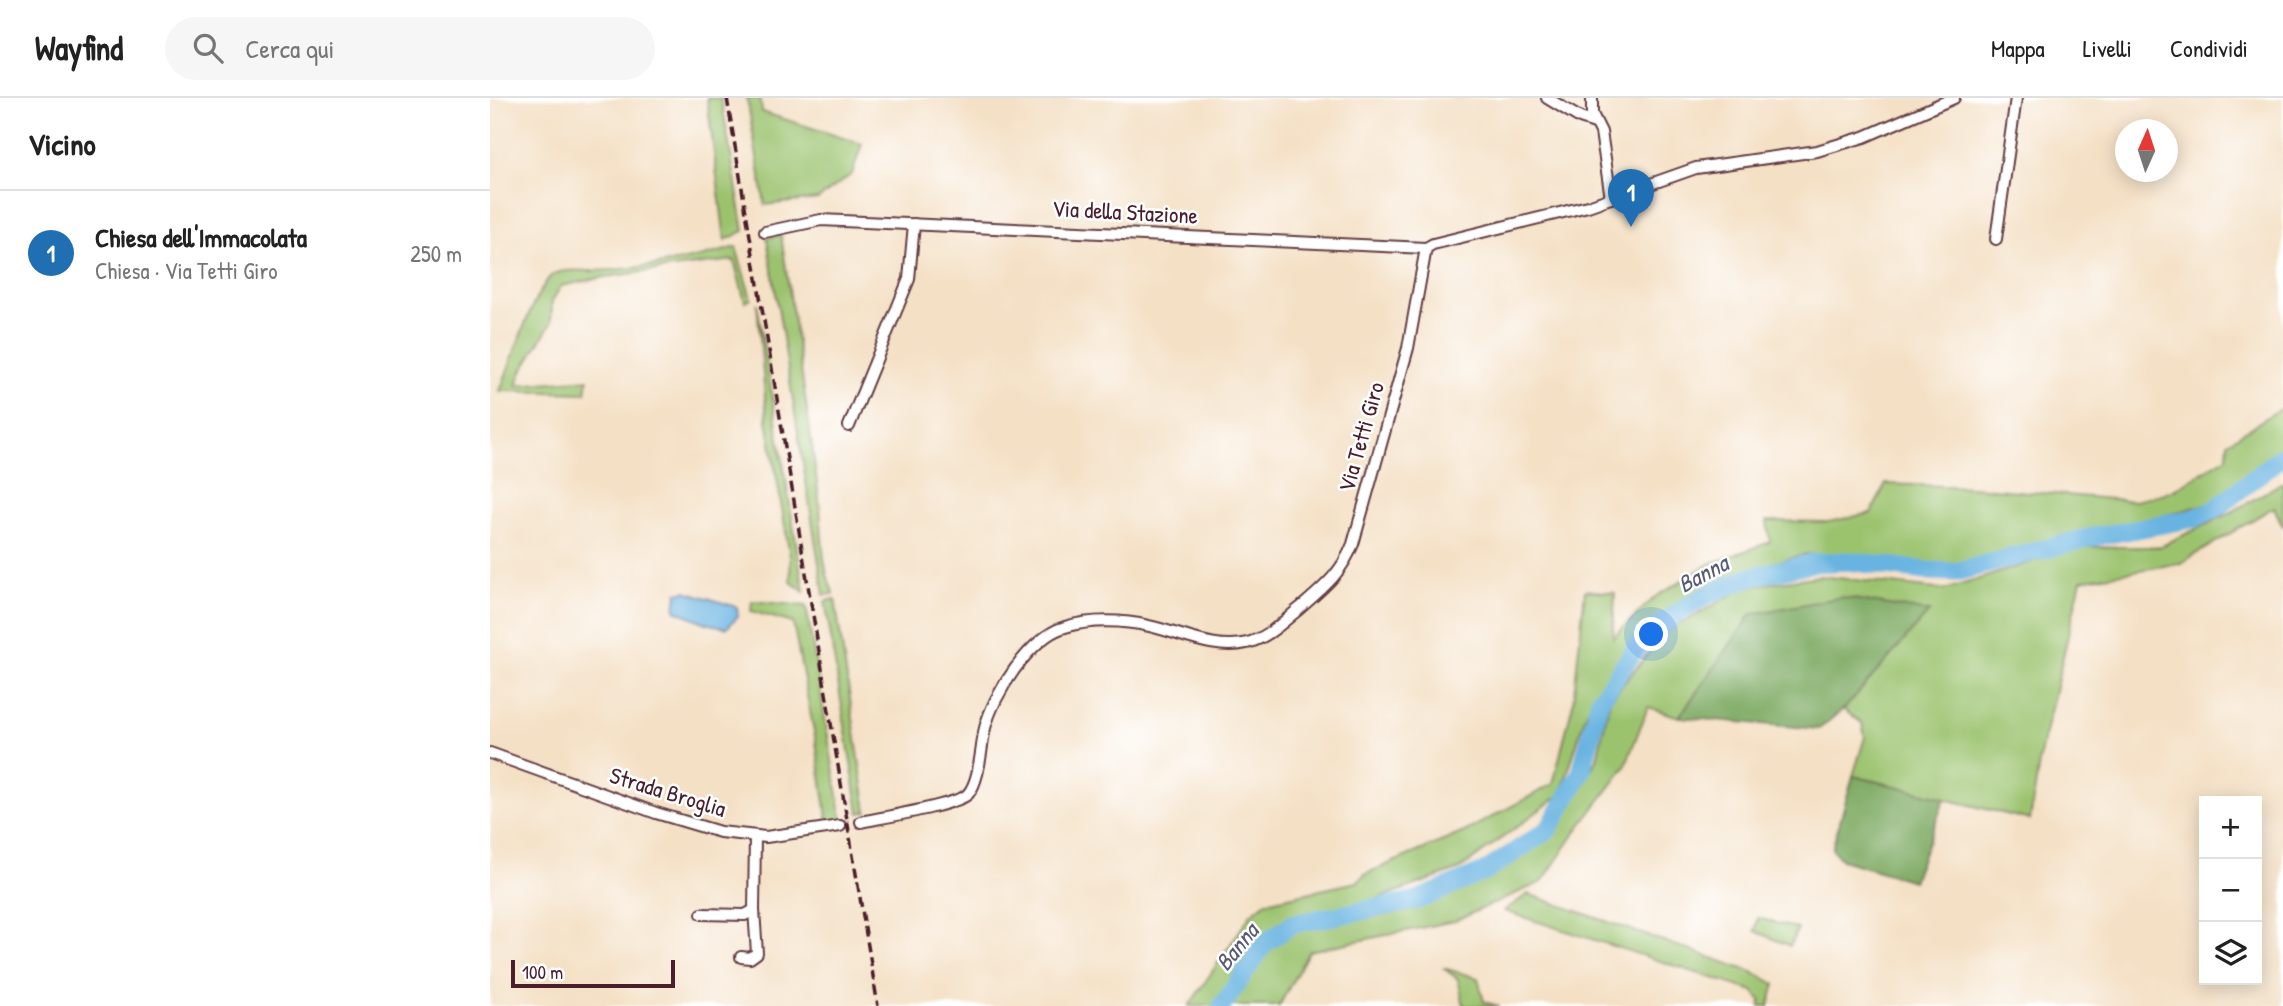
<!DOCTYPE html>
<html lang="it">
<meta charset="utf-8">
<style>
:root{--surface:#fff;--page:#f6f6f6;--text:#222;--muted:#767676;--line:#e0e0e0;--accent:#1f6fb2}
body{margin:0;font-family:"Patrick Hand",sans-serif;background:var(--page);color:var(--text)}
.controls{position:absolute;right:21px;bottom:21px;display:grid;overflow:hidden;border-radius:0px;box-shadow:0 4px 18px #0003}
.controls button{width:63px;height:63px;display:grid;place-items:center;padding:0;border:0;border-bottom:2px solid var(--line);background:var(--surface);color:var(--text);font:35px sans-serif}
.compass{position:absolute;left:1625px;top:21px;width:63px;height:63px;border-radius:50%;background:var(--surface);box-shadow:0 4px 18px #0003;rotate:3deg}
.scale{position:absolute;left:21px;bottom:18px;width:164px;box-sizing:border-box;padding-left:7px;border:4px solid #4a1f2b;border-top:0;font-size:19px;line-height:24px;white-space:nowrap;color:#4a1f2b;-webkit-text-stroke:5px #fff;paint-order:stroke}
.you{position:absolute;left:1162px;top:537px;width:24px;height:24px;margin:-18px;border:5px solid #fff;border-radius:50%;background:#1a73e8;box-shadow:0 0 0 10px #1a73e833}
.badge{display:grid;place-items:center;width:46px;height:46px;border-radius:50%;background:var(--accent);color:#fff;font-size:23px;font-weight:700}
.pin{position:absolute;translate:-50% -58px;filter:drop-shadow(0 2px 4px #0008)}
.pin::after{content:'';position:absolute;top:37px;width:24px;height:21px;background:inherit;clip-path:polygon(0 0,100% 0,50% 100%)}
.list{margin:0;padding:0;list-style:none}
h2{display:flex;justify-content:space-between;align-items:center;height:91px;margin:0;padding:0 28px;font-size:30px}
h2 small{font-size:23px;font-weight:400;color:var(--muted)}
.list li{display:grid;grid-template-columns:46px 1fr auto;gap:21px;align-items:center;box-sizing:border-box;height:126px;padding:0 28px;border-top:2px solid var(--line)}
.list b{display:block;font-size:26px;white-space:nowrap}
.list p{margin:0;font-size:23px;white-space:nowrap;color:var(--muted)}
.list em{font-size:23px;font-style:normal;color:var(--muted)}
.icon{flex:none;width:38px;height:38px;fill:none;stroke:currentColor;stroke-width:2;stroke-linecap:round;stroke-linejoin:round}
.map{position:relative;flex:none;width:1793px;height:908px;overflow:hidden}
header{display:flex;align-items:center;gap:42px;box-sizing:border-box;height:98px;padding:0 35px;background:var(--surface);border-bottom:2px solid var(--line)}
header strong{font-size:33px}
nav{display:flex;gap:38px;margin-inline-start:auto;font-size:24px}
.search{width:490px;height:63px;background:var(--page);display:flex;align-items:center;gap:18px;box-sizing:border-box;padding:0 24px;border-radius:38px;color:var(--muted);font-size:26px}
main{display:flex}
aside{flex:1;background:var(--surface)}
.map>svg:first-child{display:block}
.green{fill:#9bc36e;stroke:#72714c;stroke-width:2}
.forest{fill:#7ca961;stroke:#636446;stroke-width:2}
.water{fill:#68b3e1;stroke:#596986;stroke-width:2}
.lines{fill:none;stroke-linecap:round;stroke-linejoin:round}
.river{stroke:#68b3e1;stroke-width:19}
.street-tunnel{stroke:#d2b9a6;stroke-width:10;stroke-dasharray:10 5;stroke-linecap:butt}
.street-casing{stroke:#643c42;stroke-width:14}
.street{stroke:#fff;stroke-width:10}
.rail{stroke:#4a1f2b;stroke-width:3.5;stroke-dasharray:10 5;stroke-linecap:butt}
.labels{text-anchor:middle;stroke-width:5;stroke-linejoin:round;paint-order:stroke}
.street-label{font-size:23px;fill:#4a1f2b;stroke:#fff}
.water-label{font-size:24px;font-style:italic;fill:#565a74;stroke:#fff}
</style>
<header>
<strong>Wayfind</strong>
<div class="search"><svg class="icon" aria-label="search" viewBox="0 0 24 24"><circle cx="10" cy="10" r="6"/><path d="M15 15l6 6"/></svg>Cerca qui</div>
<nav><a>Mappa</a><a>Livelli</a><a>Condividi</a></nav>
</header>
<main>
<aside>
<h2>Vicino<small></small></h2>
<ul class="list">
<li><span class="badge">1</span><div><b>Chiesa dell'Immacolata</b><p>Chiesa · Via Tetti Giro</p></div><em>250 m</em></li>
</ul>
</aside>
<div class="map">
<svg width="1793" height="908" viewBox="0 0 1793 908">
<rect width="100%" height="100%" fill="#fff"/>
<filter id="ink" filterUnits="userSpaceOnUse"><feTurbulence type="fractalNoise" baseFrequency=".0143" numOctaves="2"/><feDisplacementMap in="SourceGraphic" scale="14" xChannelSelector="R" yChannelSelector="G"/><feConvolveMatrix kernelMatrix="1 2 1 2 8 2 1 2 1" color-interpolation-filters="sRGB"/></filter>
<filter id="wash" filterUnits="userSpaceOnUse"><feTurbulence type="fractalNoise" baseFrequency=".00686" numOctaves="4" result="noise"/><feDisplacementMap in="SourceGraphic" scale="28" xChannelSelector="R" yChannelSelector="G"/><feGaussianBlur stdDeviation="1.57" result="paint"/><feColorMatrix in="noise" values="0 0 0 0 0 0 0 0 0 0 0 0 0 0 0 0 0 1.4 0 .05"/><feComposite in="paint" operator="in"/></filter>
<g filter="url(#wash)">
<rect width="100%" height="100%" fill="#f4e0c5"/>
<g class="green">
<path d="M 217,0 L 231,0 L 254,133 L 235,142 Z"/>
<path d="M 257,0 L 270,0 L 272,14 L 372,46 L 362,76 L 328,101 L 275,107 Z"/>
<path d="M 291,137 C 304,225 318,313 329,401 C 333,432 330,467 344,496 L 334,497 L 277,140 Z"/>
<path d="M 246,149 L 261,201 L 255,204 L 244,162 L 115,179 L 71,188 L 62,203 L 61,225 L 32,273 L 27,287 L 98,281 L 96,295 L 10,293 C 21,265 41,200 60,179 C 69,170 90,173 102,173 C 152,171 199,164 246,149 Z"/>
<path d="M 267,205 L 314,494 L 301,484 L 300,458 L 277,322 Z"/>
<path d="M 1793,309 L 1793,354 L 1779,361 L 1720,405 L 1626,431 L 1570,438 L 1497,463 L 1439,469 L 1375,460 L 1316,456 L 1252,474 L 1193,501 L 1152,534 L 1109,592 L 1096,616 L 1071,696 L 970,771 L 881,803 L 798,819 L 770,843 L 725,908 L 699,908 L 761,816 L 776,804 L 867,784 L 875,776 L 974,734 L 1063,686 L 1083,605 L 1095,492 L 1125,495 L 1123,539 L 1165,499 L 1219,466 L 1280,444 L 1277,423 L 1338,424 L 1381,415 L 1396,386 L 1481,389 L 1646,403 L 1682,393 L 1737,359 L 1738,344 Z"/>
<path d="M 1793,384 L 1793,429 L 1784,409 L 1691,465 L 1591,482 L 1551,652 L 1540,722 L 1363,678 L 1375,639 L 1372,625 L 1353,611 L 1439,514 L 1262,516 L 1189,619 L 1158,609 L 1135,669 L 1085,735 L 1052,784 L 964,823 L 819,853 L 789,908 L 740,908 L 777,854 L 802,834 L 926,811 L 996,781 L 1065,736 L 1107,661 L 1120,602 L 1175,535 L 1255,489 L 1330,478 L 1455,492 L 1588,449 L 1669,449 L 1740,415 Z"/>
<path d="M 345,501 L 377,714 L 369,715 L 335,503 Z"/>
<path d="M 262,503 L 316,508 L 352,722 L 338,725 L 326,644 L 303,525 L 261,513 Z"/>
<path d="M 1038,796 L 1262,874 L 1285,886 L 1279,908 L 1270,908 L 1271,902 L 1263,893 L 1014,813 Z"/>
<path d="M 1268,820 L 1308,831 L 1300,848 L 1265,833 Z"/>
<path d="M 953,870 L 988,880 L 994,904 L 1009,908 L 974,908 L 968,881 Z"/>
</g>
<g class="forest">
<path d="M 1352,499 L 1439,514 L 1357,608 L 1329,631 L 1189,619 L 1262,516 Z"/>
<path d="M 1363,678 L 1455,700 L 1423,783 L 1352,762 L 1342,751 Z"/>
</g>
<path class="water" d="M 195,493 L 247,509 L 248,518 L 237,530 L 216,525 L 185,512 L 187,495 Z"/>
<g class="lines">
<path class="river" d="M 732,908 L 774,846 L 802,826 L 928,802 L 996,773 L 1059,731 L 1091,675 L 1110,602 L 1153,540 L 1196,509 L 1223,494 L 1257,480 L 1322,465 L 1358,463 L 1436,473 L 1465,474 L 1598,440 L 1706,420 L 1727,410 L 1793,357"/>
</g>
</g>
<g filter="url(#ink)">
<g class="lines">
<path class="street-tunnel" d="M 350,728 L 371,724"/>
<defs>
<g id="street">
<path d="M 1057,0 L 1090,20 L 1105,25"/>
<path d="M 1102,0 L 1102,16 L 1111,34 L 1121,100"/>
<path d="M 275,134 L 331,122 L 936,150"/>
<path d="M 1506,141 L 1526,0"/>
<path d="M 359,328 L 419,181 L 424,126"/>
<path d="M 0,655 L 166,715 L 230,734 L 276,739 L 350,728"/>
<path d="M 371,724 C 389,720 468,707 478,696 C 490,683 491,647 495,630 C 503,597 540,539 575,529 C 600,521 634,522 659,528 C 691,535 725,553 757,545 C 778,540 794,523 810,510 C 834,489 851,476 863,446 L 918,250 L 936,150 L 943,146 L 1098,108 L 1206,70 L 1327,53 L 1374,39 L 1464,0"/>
<path d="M 212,816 L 255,817 L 264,812"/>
<path d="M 251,859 L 260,860 L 267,855 L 264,812 L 265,738"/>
</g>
</defs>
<use href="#street" class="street-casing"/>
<use href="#street" class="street"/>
<path class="rail" d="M 237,0 L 388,908"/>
</g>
</g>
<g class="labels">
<g class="street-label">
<text transform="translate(635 114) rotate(3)" y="8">Via della Stazione</text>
<text transform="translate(871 339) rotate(-74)" y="8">Via Tetti Giro</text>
<text transform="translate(178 694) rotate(17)" y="8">Strada Broglia</text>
</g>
<g class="water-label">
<text transform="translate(1213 476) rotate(-28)" y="8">Banna</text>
<text transform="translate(747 849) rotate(-51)" y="8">Banna</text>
</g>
</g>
</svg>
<div class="controls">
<button>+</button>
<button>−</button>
<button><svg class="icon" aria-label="layers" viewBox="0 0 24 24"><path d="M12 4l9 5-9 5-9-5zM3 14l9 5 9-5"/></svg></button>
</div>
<svg class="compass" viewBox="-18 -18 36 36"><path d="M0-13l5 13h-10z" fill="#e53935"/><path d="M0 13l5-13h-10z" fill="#767676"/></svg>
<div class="scale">100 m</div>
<div class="you"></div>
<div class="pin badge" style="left:1141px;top:129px">1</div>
</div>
</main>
